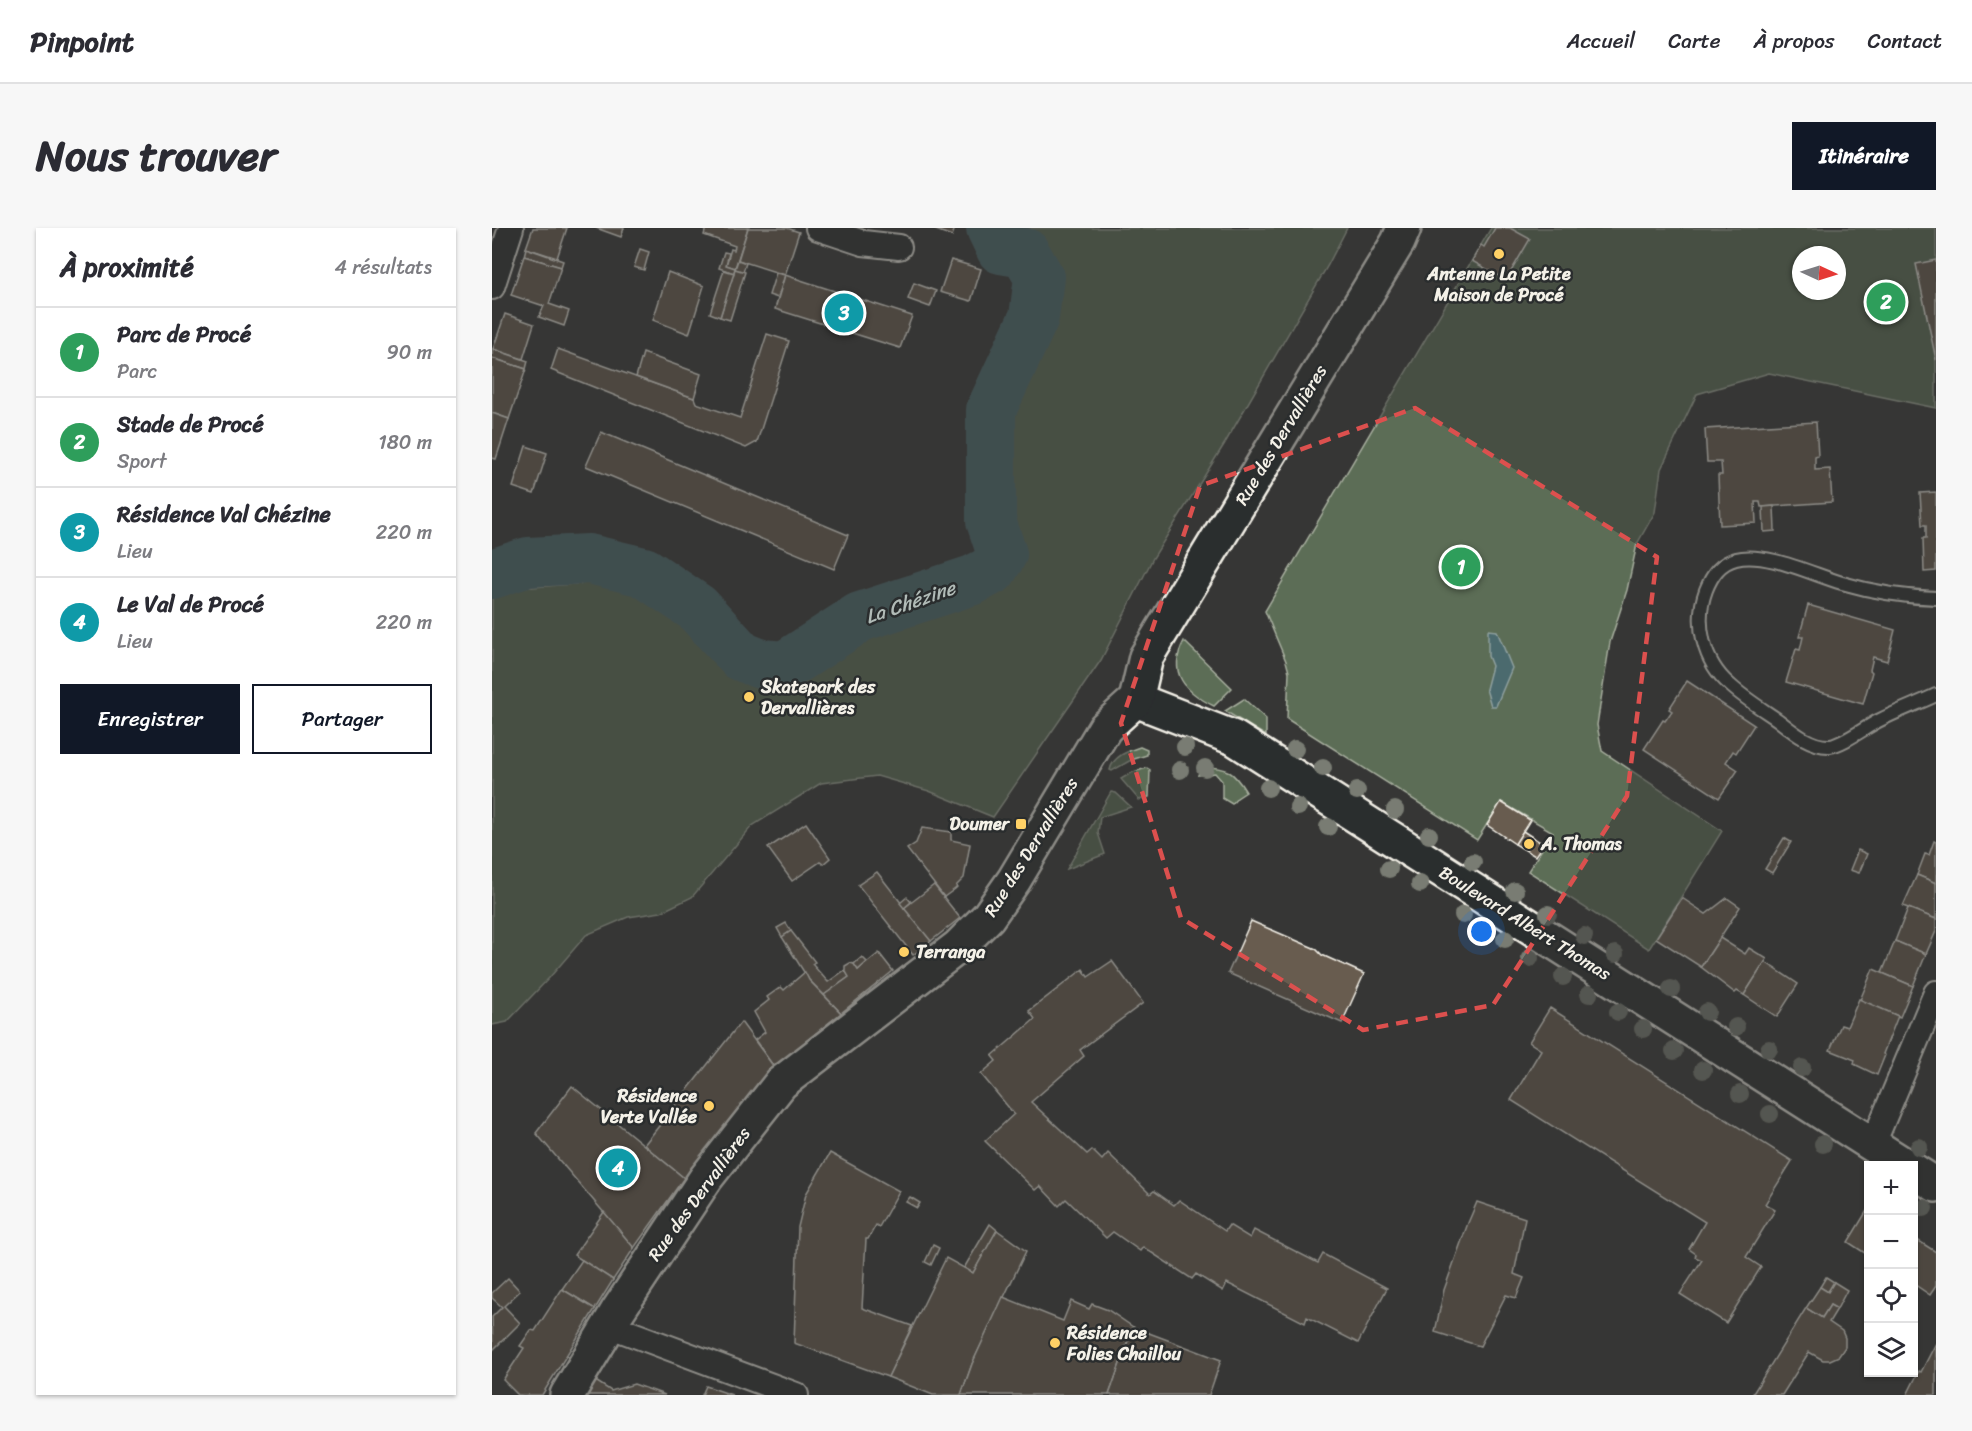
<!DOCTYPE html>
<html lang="fr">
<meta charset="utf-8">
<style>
:root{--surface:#fff;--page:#f7f7f7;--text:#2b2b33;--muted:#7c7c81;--line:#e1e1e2;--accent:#111827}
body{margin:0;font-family:Sriracha,sans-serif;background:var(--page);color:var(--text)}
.controls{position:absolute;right:18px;bottom:18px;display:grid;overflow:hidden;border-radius:0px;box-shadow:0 2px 4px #0004}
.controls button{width:54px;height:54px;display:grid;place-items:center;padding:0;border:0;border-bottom:2px solid var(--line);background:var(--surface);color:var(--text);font:30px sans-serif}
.compass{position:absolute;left:1300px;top:18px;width:54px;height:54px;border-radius:50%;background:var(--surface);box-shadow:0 2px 4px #0004;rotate:94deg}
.you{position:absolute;left:990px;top:704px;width:21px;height:21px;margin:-15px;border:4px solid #fff;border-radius:50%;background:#1a73e8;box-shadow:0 0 0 9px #1a73e833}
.badge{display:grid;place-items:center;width:39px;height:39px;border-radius:50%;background:var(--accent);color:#fff;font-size:20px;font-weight:700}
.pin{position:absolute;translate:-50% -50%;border:3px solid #fff;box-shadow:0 2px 6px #0006}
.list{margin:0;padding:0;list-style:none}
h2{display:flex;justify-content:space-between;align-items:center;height:78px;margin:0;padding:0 24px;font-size:26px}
h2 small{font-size:20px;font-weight:400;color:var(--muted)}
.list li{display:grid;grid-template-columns:39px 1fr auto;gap:18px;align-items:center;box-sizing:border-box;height:90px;padding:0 24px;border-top:2px solid var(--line)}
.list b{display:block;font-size:22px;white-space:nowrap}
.list p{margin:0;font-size:20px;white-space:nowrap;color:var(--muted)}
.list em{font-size:20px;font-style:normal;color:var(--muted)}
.actions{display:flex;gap:12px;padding:18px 24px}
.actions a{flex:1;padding:14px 0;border:2px solid var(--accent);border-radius:0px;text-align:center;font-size:21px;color:var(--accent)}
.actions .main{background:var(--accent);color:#fff}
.icon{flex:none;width:33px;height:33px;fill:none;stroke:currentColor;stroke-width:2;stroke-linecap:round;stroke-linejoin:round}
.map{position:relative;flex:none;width:1444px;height:1167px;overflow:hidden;border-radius:0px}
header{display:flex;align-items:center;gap:36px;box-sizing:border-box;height:84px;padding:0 30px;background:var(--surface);border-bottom:2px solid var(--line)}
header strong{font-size:28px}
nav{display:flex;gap:33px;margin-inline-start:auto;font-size:21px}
.intro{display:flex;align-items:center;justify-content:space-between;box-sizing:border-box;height:144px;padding:0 36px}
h1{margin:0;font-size:42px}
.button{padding:15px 27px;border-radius:0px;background:var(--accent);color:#fff;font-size:21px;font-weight:700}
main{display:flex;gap:36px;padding:0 36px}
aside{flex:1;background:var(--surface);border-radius:0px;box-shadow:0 2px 4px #0004}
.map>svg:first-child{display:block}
.green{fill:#5b6d56;stroke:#a8af9f;stroke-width:1.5;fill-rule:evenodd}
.water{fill:#4c6a6e;stroke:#8fa09f;stroke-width:1.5}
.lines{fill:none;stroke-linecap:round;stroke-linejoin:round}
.river{stroke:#4c6a6e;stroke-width:50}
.building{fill:#685b4f;stroke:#f4f1e8;stroke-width:1.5}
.lane-casing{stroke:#f4f1e8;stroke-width:16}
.street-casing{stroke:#f4f1e8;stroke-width:28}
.secondary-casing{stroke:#f4f1e8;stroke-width:38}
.lane{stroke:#2a2d2e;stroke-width:12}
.street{stroke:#2a2d2e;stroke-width:24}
.secondary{stroke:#2a2d2e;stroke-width:33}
.tree{fill:#797c73}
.marked{fill:none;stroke:#dc504e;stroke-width:4.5;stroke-dasharray:12 8;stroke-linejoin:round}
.poi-dot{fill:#ffd166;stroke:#2a2d2e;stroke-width:2}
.labels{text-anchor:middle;stroke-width:5;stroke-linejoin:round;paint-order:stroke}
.poi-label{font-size:18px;font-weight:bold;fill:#f4f1e8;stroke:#2a2d2e;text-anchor:start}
.street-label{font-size:18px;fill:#f4f1e8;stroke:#2a2d2e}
.water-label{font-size:20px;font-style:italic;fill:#b1bbb7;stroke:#2a2d2e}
</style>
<header>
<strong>Pinpoint</strong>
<nav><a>Accueil</a><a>Carte</a><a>À propos</a><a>Contact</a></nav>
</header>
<div class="intro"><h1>Nous trouver</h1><a class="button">Itinéraire</a></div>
<main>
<aside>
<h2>À proximité<small>4 résultats</small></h2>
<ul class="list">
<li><span class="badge" style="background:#2e9e5b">1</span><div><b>Parc de Procé</b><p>Parc</p></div><em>90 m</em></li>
<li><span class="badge" style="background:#2e9e5b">2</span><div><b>Stade de Procé</b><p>Sport</p></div><em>180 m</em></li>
<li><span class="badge" style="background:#0f9aa8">3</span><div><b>Résidence Val Chézine</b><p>Lieu</p></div><em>220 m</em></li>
<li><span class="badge" style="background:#0f9aa8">4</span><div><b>Le Val de Procé</b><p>Lieu</p></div><em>220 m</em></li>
</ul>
<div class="actions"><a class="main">Enregistrer</a><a>Partager</a></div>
</aside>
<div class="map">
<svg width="1444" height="1167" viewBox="0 0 1444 1167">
<rect width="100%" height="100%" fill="#363635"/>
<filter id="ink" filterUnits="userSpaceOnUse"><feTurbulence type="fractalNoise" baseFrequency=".0167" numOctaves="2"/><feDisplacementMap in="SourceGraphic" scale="12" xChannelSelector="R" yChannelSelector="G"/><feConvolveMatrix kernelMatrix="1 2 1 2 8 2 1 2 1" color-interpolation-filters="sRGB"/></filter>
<g filter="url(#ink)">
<g class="green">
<path d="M 531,0 L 855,0 L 836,37 L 733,215 L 661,330 L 609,432 L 501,589 L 437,563 L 385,548 L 329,555 L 260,598 L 200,669 L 169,684 L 136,689 L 94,707 L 58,749 L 15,794 L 0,797 L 0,362 L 138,352 L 228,424 L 269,447 L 305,439 L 373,398 L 432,380 L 499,356 L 524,339 L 507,292 L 510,190 L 536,118 L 562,63 L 547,25 Z"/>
<path d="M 999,0 L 1444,0 L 1444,180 L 1277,145 L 1205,166 L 1169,241 L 1163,284 L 1145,316 L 1135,362 L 1118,414 L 1105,497 L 1110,523 L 1230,603 L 1157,721 L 1036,643 L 1061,604 L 1009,574 L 985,612 L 795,491 L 797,444 L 794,433 L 773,383 ZM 1309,27 L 1345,27 L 1345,63 L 1309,63 Z"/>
<path d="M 692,413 L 740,460 L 722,478 C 693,464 675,445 692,413 Z"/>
<path d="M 752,471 L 774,491 L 774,508 L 733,483 Z"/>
<path d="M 648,519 L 655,522 L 655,527 L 639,532 L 620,543 L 618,542 C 621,528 636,523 648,519 Z"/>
<path d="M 709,538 C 735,540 741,542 754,564 L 745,570 L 740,576 L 730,570 L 730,553 L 723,545 L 706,547 Z"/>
<path d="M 655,540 L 658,542 L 657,569 L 647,572 L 629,551 L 641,544 Z"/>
<path d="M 619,564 L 624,565 L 639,579 L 608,589 L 606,605 L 613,626 L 575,641 Z"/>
</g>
<path class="water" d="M 996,402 L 1005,403 L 1020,440 L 1004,478 L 999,478 L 994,461 L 1000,438 L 996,428 Z"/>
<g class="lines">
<path class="river" d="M 0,346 L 36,334 L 97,331 L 152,344 L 205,380 L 249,428 L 269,436 L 293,438 L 368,389 L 481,352 L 500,342 L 510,326 L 499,293 L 499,182 L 542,89 L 547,49 L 533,25 L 509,21 L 499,0"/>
</g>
<g class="building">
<path d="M 41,0 L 75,0 L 65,30 L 34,20 Z"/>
<path d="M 104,0 L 132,0 L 129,9 Z"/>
<path d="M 214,0 L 256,0 L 243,40 L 234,37 L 239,21 L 242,22 L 243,18 L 212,7 Z"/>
<path d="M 256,0 L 295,0 L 307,4 L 293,47 L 246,32 Z"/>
<path d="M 445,0 L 463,0 L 460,8 L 444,2 Z"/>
<path d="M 1003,0 L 1018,0 L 1038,11 L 1014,52 L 980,33 L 989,17 L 992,19 Z"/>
<path d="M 34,20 L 71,33 L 69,39 L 32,28 Z"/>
<path d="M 148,21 L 157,24 L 152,42 L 142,39 Z"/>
<path d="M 232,24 L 237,25 L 234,37 L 243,40 L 242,45 L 227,40 Z"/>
<path d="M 32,28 L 69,39 L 57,76 L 77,83 L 72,98 L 47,89 L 52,78 L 19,67 Z"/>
<path d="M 246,32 L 254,35 L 251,44 L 243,41 Z"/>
<path d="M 459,32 L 489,41 L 479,73 L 448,64 Z"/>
<path d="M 1444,32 L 1444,132 L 1424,36 Z"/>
<path d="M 243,41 L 253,44 L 238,92 L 228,89 Z"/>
<path d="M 232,42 L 242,45 L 228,89 L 218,85 Z"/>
<path d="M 176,44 L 212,58 L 197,106 L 161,92 Z"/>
<path d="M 284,45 L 293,47 L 286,70 L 277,67 Z"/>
<path d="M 293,47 L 420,88 L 408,120 L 283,81 Z"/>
<path d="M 422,55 L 444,63 L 438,79 L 416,71 Z"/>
<path d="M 13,86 L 42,96 L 31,131 L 1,121 Z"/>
<path d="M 275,106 L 297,113 L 265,214 L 254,220 L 59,142 L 66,121 L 202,170 L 204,175 L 248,190 Z"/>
<path d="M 1,121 L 36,133 L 34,141 L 0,130 Z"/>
<path d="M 151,125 L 209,146 L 202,170 L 144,149 Z"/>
<path d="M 0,130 L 34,141 L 17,191 L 0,185 Z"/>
<path d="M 0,185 L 17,191 L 4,231 L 0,230 Z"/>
<path d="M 1324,194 L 1326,228 L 1323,229 L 1323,242 L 1338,241 L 1340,274 L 1269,279 L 1268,274 L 1263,274 L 1264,295 L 1228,297 L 1226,247 L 1230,247 L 1229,234 L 1215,234 L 1213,201 Z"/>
<path d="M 109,204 L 356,307 L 342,341 L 94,238 Z"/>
<path d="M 34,218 L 55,225 L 42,266 L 21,259 Z"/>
<path d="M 1444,264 L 1444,343 L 1432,344 L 1431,310 L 1434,310 L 1434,297 L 1430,297 L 1428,265 Z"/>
<path d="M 1282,278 L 1283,303 L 1272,304 L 1271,279 Z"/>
<path d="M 1316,377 L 1403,402 L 1395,433 L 1381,429 L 1378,442 L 1380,444 L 1371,476 L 1294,454 L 1304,421 L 1308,422 L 1311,409 L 1307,409 Z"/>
<path d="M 1195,453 L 1262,497 L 1244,525 L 1241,523 L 1234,534 L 1246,542 L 1227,570 L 1152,521 L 1171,492 L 1173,493 L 1180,483 L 1177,481 Z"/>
<path d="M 1009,574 L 1038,592 L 1023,616 L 995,597 Z"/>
<path d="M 314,595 L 338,630 L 331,636 L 328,634 L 300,653 L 276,620 Z"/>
<path d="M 430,600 L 459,604 L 459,612 L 478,616 L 472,650 L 464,658 L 465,659 L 463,661 L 452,669 L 415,621 L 424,615 Z"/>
<path d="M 1031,603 L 1051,616 L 1043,628 L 1023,616 Z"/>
<path d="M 1292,610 L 1299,614 L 1280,645 L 1273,641 Z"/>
<path d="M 1442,613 L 1444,614 L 1444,655 L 1425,647 L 1433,626 L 1437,627 Z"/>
<path d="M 1366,622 L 1375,626 L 1367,645 L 1358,642 Z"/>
<path d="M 385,644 L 439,713 L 421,727 L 366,657 Z"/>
<path d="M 1425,647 L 1444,655 L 1444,691 L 1411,678 Z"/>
<path d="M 442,657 L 468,690 L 439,713 L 412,680 Z"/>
<path d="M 415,669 L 419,674 L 412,680 L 408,675 Z"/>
<path d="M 1190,670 L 1214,686 L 1235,670 L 1248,679 L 1209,739 L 1164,710 Z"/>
<path d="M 1416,680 L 1444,691 L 1444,703 L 1434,726 L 1403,713 Z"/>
<path d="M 759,693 L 824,721 L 830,727 L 872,746 L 850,795 L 736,745 Z"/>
<path d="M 294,695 L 299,703 L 290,709 L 285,700 Z"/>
<path d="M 299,703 L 323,734 L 320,736 L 336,754 L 353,742 L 357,749 L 332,767 L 317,752 L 290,709 Z"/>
<path d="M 1228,710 L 1253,726 L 1257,720 L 1275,731 L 1252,767 L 1245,763 L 1243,765 L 1209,739 Z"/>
<path d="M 1403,713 L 1434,726 L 1421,758 L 1390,745 Z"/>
<path d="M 387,725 L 401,743 L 349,785 L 332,767 L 357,749 L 353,742 L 353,738 L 358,735 L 362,736 L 366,742 Z"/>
<path d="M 370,729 L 375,734 L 366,742 L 362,736 Z"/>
<path d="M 620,733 L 651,775 L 588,822 L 592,828 L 539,874 L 595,926 L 600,922 L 610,932 L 616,925 L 658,966 L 662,963 L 682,977 L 687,972 L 733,1003 L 737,997 L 758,1010 L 762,1002 L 826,1035 L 831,1026 L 895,1060 L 866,1115 L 815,1089 L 813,1095 L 735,1055 L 731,1063 L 704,1046 L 700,1051 L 651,1019 L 648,1023 L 621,1004 L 614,1010 L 574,971 L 567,978 L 548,958 L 543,962 L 493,913 L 522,886 L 489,846 L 504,833 L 500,828 L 543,791 L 537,783 L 591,741 L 596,749 Z"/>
<path d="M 1273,734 L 1306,756 L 1285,789 L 1252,767 Z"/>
<path d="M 1381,741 L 1421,758 L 1408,789 L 1368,772 Z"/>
<path d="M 313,744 L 317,752 L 349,785 L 282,839 L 263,812 L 273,804 L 262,784 L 277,772 L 275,769 L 289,759 L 292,762 Z"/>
<path d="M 1367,771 L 1406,788 L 1391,826 L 1393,827 L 1385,847 L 1362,836 L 1363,832 L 1338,822 L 1349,797 L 1355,799 Z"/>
<path d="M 1058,780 L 1300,933 L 1273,976 L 1283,982 L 1254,1029 L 1269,1039 L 1234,1095 L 1188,1066 L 1210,1032 L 1203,1029 L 1204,1026 L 1197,1021 L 1213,994 L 1019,872 L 1049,822 L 1037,814 Z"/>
<path d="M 249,794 L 282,839 L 192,950 L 152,917 Z"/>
<path d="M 80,858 L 192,950 L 142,1020 L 44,905 Z"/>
<path d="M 338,925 L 407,963 L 387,999 L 384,997 L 376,1011 L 374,1011 L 370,1080 L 420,1098 L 396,1149 L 302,1115 L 306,999 L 314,966 Z"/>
<path d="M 418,969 L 428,975 L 425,980 L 414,974 Z"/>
<path d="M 985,974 L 1033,990 L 1022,1046 L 1032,1050 L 1024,1070 L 1014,1067 L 988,1118 L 943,1104 L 952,1062 L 976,995 Z"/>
<path d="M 1376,981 L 1376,1027 L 1356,1014 Z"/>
<path d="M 112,984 L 142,1020 L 121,1052 L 82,1027 Z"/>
<path d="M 498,996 L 505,1002 L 481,1045 L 472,1040 Z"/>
<path d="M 505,1002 L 534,1023 L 480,1136 L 469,1167 L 441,1167 L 396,1149 L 454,1030 L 481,1045 Z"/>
<path d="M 1422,1010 L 1444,1024 L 1444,1058 L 1438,1067 L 1422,1056 Z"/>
<path d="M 441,1017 L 447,1020 L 439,1037 L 433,1034 Z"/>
<path d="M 90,1032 L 121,1052 L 103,1081 L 70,1061 Z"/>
<path d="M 1334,1049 L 1342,1054 L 1336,1064 L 1328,1059 Z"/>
<path d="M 16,1050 L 28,1063 L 12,1078 L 28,1095 L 1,1122 L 0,1089 L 10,1079 L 0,1070 L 0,1065 Z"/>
<path d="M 1342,1054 L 1355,1062 L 1345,1081 L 1338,1077 L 1330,1090 L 1314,1080 L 1328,1059 L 1336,1064 Z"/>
<path d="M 70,1061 L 103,1081 L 50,1167 L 26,1167 L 11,1152 L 32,1120 L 28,1118 L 39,1102 L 43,1103 Z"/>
<path d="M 511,1069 L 571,1093 L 579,1073 L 597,1081 L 600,1076 L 616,1082 L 641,1099 L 617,1167 L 469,1167 L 480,1136 Z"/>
<path d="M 1338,1077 L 1345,1081 L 1337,1094 L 1350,1103 L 1353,1110 L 1353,1119 L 1347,1128 L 1338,1132 L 1331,1132 L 1317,1124 L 1290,1167 L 1260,1167 L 1314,1080 L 1330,1090 Z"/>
<path d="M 641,1099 L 729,1132 L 717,1167 L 617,1167 Z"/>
<path d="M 1444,1115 L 1444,1167 L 1415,1167 L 1427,1143 L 1429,1144 Z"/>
<path d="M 102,1152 L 119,1163 L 142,1156 L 173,1167 L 93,1167 Z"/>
<path d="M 214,1158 L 240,1167 L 210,1167 Z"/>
</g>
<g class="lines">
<defs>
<path id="lane" d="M 1444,370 C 1412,369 1381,364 1350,355 C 1322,347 1273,323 1244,331 C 1228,335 1220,347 1214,362 C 1202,394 1211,434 1238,457 C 1252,470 1270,481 1286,492 C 1300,503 1318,519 1338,518 C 1350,517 1374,499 1386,493 C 1405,483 1425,476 1444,467"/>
<g id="street">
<path d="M 326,0 L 371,15 L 407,19"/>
<path d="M 0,59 L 19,0"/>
<path d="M 1381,916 L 1444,765"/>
<path d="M 116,1097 L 304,1167"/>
</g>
<g id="secondary">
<path d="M 644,472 L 742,510 L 1414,938"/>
<path d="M 1422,943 L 1444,957"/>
<path d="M 75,1167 L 125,1084 L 214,950 L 289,855 L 467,718 L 496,689 L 522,652 L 613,500 L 644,472 L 654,429 L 906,14 L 912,0"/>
</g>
</defs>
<use href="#lane" class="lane-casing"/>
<use href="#street" class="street-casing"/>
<use href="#secondary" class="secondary-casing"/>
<use href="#lane" class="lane"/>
<use href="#street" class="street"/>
<use href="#secondary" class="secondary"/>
</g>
<g class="tree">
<circle cx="693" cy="519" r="9"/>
<circle cx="803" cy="521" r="9"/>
<circle cx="713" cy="540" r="9"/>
<circle cx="831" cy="540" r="9"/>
<circle cx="688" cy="542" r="9"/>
<circle cx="776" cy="560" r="9"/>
<circle cx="865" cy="563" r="9"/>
<circle cx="806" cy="579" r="9"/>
<circle cx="903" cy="582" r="9"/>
<circle cx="836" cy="599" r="9"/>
<circle cx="937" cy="607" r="9"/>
<circle cx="981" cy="634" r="9"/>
<circle cx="897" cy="641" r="9"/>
<circle cx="928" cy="656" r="9"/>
<circle cx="1023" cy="663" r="9"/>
<circle cx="1056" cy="686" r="9"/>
<circle cx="971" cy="687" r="9"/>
<circle cx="1092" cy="708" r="9"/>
<circle cx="1013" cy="711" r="9"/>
<circle cx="1123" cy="726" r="9"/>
<circle cx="1038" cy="730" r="9"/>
<circle cx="1071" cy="749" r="9"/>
<circle cx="1179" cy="761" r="9"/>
<circle cx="1097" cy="766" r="9"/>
<circle cx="1126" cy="784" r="9"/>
<circle cx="1215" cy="784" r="9"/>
<circle cx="1244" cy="799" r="9"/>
<circle cx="1151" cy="801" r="9"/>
<circle cx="1277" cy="821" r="9"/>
<circle cx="1182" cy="823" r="9"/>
<circle cx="1310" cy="840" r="9"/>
<circle cx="1211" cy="842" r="9"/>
<circle cx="1248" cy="866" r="9"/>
<circle cx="1278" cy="886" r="9"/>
<circle cx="1331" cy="916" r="9"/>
<circle cx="1427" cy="919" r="9"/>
<circle cx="1432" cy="980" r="9"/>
</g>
</g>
<path d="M0 0H1444V1167H0ZM 923,180 L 1165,329 L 1135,568 L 1001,777 L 871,802 L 689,690 L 629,495 L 708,258 Z" fill="#363635" fill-opacity=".55" fill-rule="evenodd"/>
<path class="marked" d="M 923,180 L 1165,329 L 1135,568 L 1001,777 L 871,802 L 689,690 L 629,495 L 708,258 Z"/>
<g class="poi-dot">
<circle cx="1007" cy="26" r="6"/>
<circle cx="257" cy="469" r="6"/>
<rect x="523" y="590" width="12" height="12" rx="3"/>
<circle cx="1037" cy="616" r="6"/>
<circle cx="412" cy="724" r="6"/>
<circle cx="217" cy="878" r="6"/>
<circle cx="563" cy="1115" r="6"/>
</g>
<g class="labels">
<g class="poi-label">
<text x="1007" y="52" text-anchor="middle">Antenne La Petite<tspan x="1007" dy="21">Maison de Procé</tspan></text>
<text x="269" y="465">Skatepark des<tspan x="269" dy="21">Dervallières</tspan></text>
<text x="517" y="602" text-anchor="end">Doumer</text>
<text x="1049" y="622">A. Thomas</text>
<text x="424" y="730">Terranga</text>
<text x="205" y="874" text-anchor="end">Résidence<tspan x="205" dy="21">Verte Vallée</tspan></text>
<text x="575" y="1111">Résidence<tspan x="575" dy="21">Folies Chaillou</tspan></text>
</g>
<g class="street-label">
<text transform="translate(789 207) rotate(-59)" y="6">Rue des Dervallières</text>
<text transform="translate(539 619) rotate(-58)" y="6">Rue des Dervallières</text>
<text transform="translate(1033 695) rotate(32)" y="6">Boulevard Albert Thomas</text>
<text transform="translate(207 966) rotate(-54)" y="6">Rue des Dervallières</text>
</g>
<g class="water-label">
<text transform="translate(418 374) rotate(-19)" y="7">La Chézine</text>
</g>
</g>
</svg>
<div class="controls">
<button>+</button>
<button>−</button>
<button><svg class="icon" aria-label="locate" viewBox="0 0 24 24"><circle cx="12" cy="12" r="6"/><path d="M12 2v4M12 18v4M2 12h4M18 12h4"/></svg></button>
<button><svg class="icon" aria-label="layers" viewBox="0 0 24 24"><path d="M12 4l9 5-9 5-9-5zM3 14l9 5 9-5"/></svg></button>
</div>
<svg class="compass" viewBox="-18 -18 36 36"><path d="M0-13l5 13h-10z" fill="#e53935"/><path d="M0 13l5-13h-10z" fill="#7c7c81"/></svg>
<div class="you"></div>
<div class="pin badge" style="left:969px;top:339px;background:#2e9e5b">1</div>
<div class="pin badge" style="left:1394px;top:74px;background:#2e9e5b">2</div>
<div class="pin badge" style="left:352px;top:85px;background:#0f9aa8">3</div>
<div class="pin badge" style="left:126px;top:940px;background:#0f9aa8">4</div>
</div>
</main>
